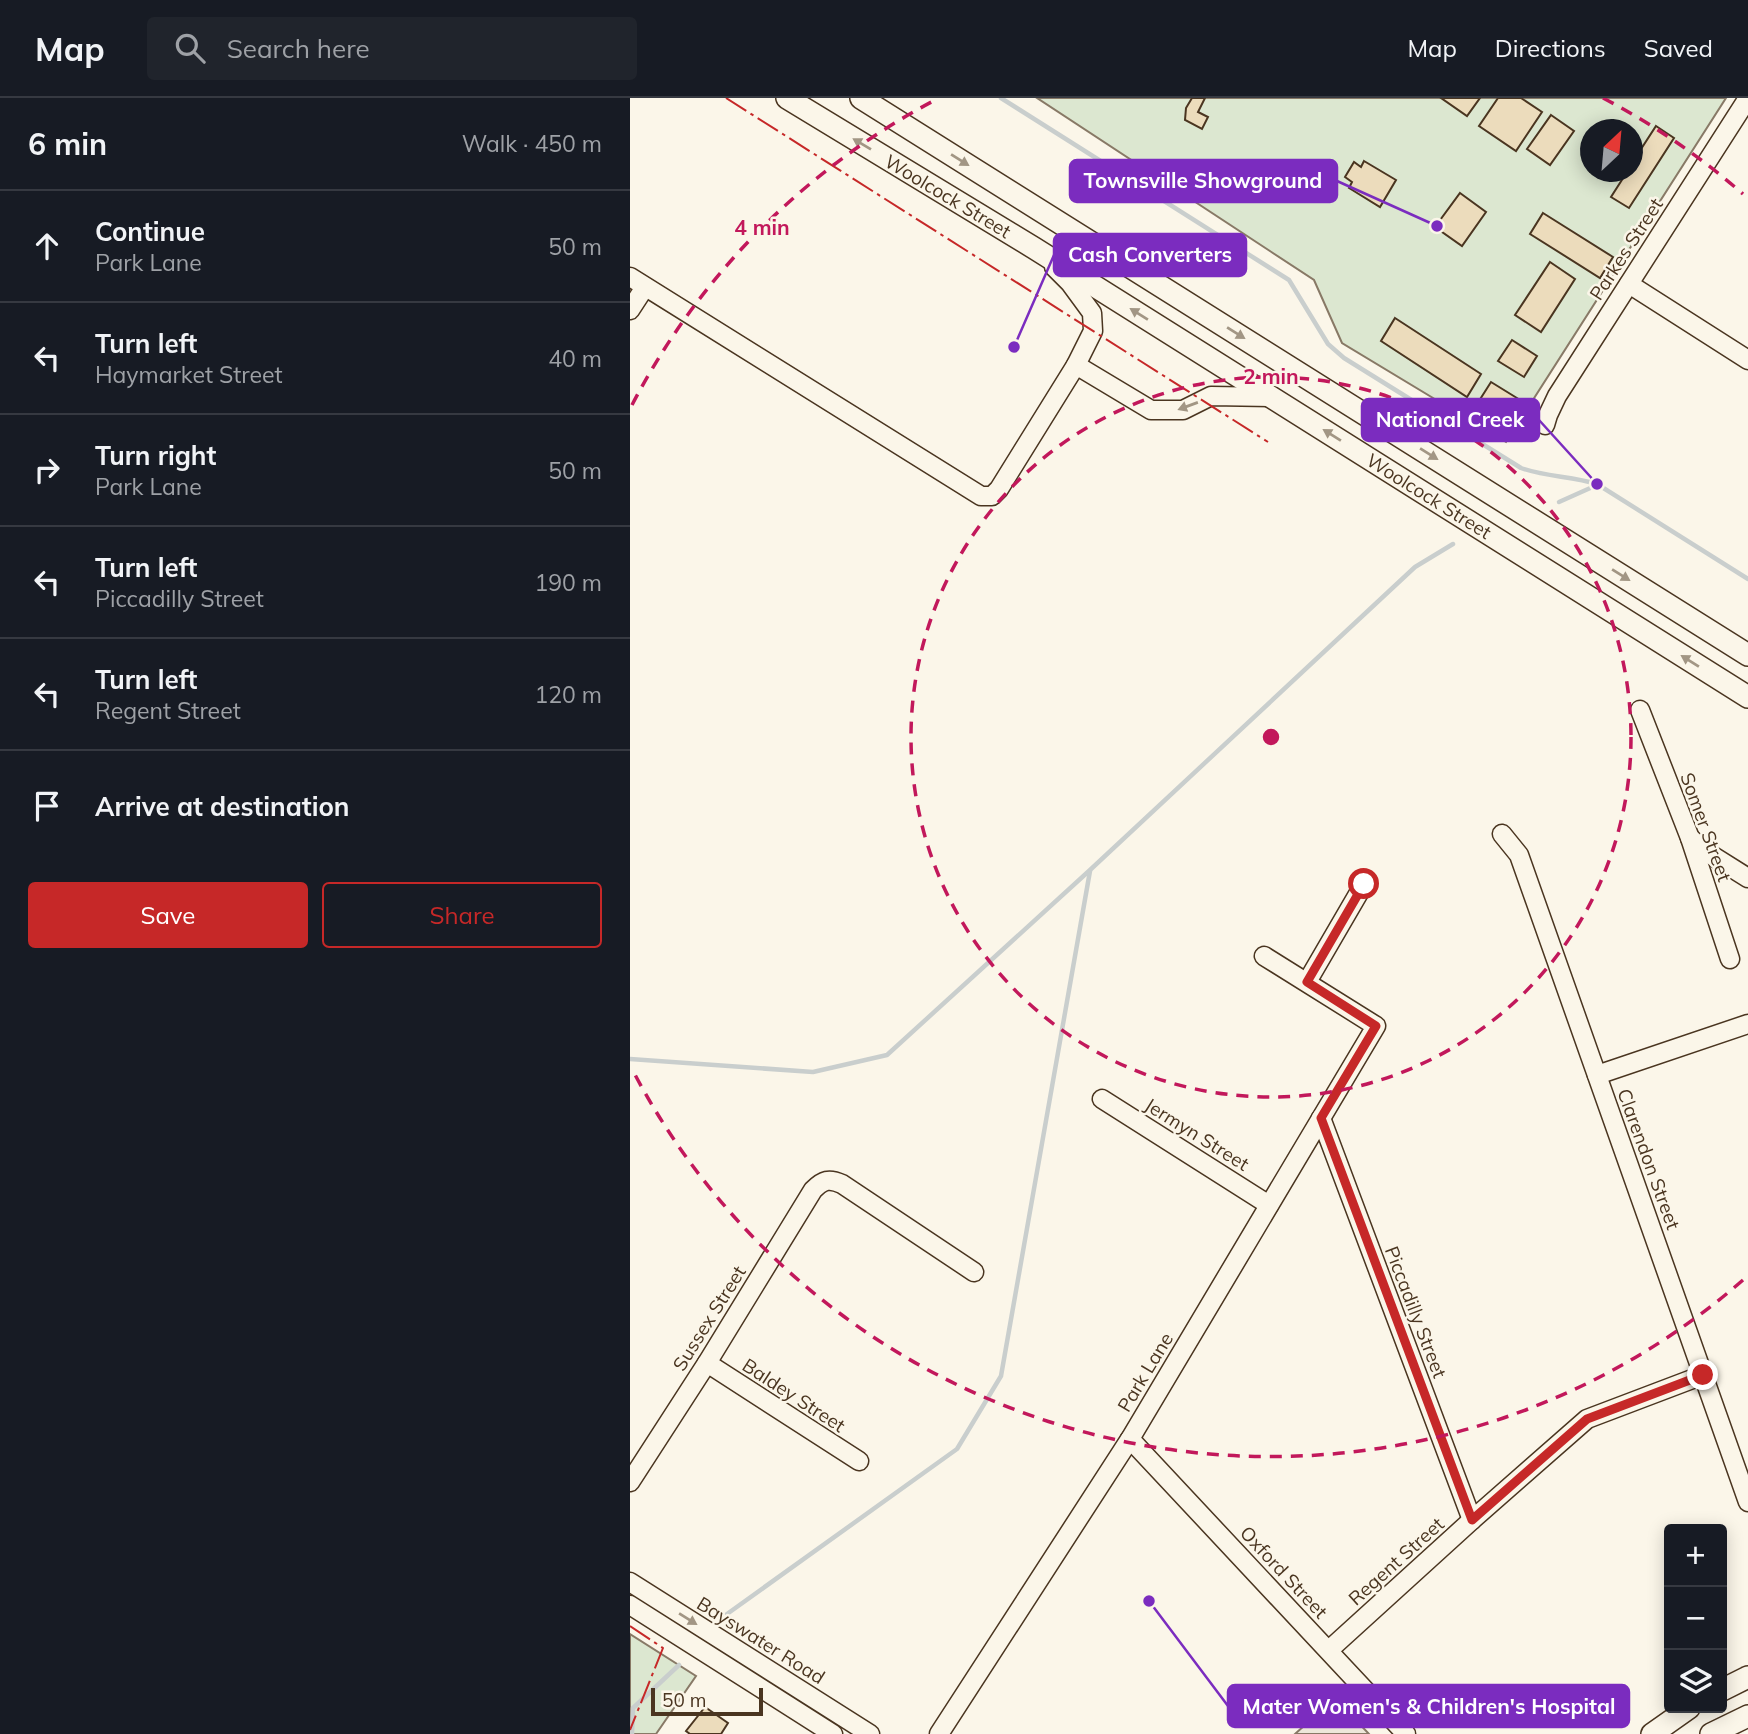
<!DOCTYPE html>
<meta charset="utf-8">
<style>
:root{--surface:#171b24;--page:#20242c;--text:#f1f3f6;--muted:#9ea1a6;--line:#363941;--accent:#c62828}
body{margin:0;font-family:Mulish,sans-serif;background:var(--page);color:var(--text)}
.controls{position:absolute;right:21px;bottom:21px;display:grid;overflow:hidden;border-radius:7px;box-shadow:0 4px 18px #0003}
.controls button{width:63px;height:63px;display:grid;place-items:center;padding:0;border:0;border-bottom:2px solid var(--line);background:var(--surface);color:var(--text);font:35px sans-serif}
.compass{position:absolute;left:950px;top:21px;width:63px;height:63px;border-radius:50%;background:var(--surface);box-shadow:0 4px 18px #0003;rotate:26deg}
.scale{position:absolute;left:21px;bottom:18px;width:112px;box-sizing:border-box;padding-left:7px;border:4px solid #4a3520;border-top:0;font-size:19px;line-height:24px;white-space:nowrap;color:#4a3520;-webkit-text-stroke:5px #fbf6e9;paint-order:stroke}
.stop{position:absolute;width:21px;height:21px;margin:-16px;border:5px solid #c62828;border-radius:50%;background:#fff}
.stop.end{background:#c62828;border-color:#fff;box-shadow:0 2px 7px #0008}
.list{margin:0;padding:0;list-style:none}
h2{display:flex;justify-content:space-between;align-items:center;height:91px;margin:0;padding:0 28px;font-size:30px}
h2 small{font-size:23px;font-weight:400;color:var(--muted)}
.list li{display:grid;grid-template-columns:46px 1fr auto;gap:21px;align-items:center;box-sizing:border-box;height:112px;padding:0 28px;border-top:2px solid var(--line)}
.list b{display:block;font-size:26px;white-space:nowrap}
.list p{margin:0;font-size:23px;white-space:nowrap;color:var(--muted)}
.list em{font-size:23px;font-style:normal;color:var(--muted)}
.actions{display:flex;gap:14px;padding:21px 28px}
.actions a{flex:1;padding:16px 0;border:2px solid var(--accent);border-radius:7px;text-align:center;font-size:24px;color:var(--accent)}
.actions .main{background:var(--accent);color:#fff}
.icon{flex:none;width:38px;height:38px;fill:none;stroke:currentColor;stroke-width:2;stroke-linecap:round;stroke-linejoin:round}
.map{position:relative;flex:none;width:1118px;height:1636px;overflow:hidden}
header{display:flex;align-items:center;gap:42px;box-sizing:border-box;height:98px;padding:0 35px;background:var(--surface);border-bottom:2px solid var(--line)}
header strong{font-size:33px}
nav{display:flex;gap:38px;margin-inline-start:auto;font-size:24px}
.search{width:490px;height:63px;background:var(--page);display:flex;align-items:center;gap:18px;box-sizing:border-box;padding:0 24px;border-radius:7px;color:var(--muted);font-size:26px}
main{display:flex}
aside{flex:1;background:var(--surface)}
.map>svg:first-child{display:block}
.green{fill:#dce7d0;stroke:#887966;stroke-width:2;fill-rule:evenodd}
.parking{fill:#ede7d9;stroke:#887966;stroke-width:2}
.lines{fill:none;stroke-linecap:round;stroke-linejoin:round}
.stream{stroke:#c9cecd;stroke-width:4.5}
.building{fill:#ecdcbc;stroke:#4a3520;stroke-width:2}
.minor-casing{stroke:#4a3520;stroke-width:21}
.major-casing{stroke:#4a3520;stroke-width:24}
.minor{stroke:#fbf6e9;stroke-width:18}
.major{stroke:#fbf6e9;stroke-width:21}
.power{stroke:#c62828;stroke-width:2;stroke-dasharray:24 5 3.5 5;stroke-linecap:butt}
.oneway{fill:#a29684}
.route{stroke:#c62828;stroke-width:9}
.ring{fill:none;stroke:#c2185b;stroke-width:3.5;stroke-dasharray:12 9}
.labels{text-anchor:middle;stroke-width:5;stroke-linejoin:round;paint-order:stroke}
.street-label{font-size:19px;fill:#4a3520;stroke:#fbf6e9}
.centre{fill:#c2185b;stroke:#fbf6e9;stroke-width:3.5}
.ring-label{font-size:21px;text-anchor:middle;font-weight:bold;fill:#c2185b;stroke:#fbf6e9;stroke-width:5;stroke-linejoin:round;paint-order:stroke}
.leader{fill:none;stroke:#7b2cbf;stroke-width:2.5}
.callout-dot{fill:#7b2cbf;stroke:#fbf6e9;stroke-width:2.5}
.callout{fill:#7b2cbf;stroke:#7b2cbf;stroke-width:2.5}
.callout-label{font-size:21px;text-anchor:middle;font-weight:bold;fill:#fff}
</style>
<header>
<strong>Map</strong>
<div class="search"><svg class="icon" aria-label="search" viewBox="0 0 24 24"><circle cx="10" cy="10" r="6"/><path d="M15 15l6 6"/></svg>Search here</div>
<nav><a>Map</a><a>Directions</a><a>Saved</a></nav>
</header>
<main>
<aside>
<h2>6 min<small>Walk · 450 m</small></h2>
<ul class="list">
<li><svg class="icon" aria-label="ahead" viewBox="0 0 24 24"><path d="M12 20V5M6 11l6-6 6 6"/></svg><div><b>Continue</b><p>Park Lane</p></div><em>50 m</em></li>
<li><svg class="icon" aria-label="left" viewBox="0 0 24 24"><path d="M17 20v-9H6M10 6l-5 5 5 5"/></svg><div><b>Turn left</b><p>Haymarket Street</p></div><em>40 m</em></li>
<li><svg class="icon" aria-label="right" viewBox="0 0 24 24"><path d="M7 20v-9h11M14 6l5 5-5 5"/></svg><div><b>Turn right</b><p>Park Lane</p></div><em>50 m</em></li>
<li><svg class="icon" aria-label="left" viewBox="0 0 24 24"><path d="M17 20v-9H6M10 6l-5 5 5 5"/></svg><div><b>Turn left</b><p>Piccadilly Street</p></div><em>190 m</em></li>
<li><svg class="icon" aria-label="left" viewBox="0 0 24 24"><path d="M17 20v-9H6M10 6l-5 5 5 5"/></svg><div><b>Turn left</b><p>Regent Street</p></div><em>120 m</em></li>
<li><svg class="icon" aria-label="arrive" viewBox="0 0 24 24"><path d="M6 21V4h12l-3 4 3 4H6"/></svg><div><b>Arrive at destination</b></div></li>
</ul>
<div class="actions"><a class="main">Save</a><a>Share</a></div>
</aside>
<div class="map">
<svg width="1118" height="1636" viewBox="0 0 1118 1636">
<rect width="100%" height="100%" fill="#fbf6e9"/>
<g class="green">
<path d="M 407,0 L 1096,0 L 876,344 L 712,245 L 684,182 ZM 960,32 L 1002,32 L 1002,74 L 960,74 Z"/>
<path d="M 0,1536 L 66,1578 L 26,1636 L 0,1636 Z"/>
</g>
<path class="parking" d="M 705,1600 L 739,1636 L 665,1636 Z"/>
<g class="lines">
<g class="stream">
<path d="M 371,0 L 659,182 L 698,246 L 714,260 L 891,370 C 916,379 942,378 967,386 L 1118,481"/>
<path d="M 929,404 L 967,387"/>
<path d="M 0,961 L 183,974 L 257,957 L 460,772 L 785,469 L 823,446"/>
<path d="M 97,1516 L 327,1351 L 371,1278 L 460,773"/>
<path d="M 2,1636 L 3,1610 L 49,1567"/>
</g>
</g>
<g class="building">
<path d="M 562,0 L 575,0 L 568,14 L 578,19 L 572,31 L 555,22 L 556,10 Z"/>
<path d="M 811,0 L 850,0 L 837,18 Z"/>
<path d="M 868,0 L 891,0 L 912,14 L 886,53 L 849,28 Z"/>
<path d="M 921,17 L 944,33 L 920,67 L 897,51 Z"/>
<path d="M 1026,28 L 1044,40 L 999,110 L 981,99 L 997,74 L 1002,74 L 1002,65 Z"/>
<path d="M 734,63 L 766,82 L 750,109 L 719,90 L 722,84 L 715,79 L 724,64 L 731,69 Z"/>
<path d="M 830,95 L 856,114 L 832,148 L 805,129 Z"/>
<path d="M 913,115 L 983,159 L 970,180 L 900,136 Z"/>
<path d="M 920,164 L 945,181 L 911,234 L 885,217 Z"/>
<path d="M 765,220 L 851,276 L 837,299 L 751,243 Z"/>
<path d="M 882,242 L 907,258 L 894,279 L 868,263 Z"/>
<path d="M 861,284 L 895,305 L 883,324 L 849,303 Z"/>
<path d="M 75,1609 L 98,1625 L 91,1636 L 60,1636 L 56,1633 Z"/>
</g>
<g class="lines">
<defs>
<g id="minor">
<path d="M 0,179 L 351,398 L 362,398 L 369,391 L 446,267 L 463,233 L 462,215 L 440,185 L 424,169"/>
<path d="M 999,186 L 1118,262"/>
<path d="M 0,212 L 15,189"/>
<path d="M 446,267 L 521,312 L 553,312 L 581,298 L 642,299"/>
<path d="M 915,327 L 918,317 L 927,298 L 1118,0"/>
<path d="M 1010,612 L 1060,740 L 1100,861"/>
<path d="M 872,736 L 889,757 L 1118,1404"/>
<path d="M 1060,740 L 1078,755 L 1118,780"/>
<path d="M 677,884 L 734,786"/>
<path d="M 967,977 L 1118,926"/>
<path d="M 472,1001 L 639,1107"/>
<path d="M 691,1020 L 842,1422"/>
<path d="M 77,1265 L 229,1363"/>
<path d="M 500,1341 L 776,1636"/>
<path d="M 0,1384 L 77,1265 L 183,1092 C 193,1082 199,1080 212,1086 L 344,1174"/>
<path d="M 0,1484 L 240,1636"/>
<path d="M 0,1507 L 203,1636"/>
<path d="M 699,1552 L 842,1422 L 957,1321 L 1073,1277"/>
<path d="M 309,1636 L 500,1341 L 746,928 L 634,858"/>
</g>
<g id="major">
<path d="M 157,0 L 404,150 L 1118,599"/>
<path d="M 231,0 L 1118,557"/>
<path d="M 1092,1592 L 1118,1579"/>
<path d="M 1022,1636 L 1059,1610"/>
<path d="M 1081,1636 L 1118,1618"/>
</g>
</defs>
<use href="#minor" class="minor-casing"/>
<use href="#major" class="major-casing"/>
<use href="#minor" class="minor"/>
<use href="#major" class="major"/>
<g class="power">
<path d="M 96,0 L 638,344"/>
<path d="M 0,1528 L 33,1550 L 0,1632"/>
</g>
</g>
<defs><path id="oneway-solid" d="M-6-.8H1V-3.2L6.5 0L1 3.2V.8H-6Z" transform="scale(1.75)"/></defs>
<g class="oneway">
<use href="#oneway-solid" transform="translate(232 46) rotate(-149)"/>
<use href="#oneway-solid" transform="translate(330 62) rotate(32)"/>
<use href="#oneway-solid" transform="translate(509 216) rotate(-148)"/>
<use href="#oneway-solid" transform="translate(606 235) rotate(32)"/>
<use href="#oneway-solid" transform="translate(558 308) rotate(160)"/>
<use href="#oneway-solid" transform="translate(702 337) rotate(-148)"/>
<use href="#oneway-solid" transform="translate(799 356) rotate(32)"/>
<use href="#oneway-solid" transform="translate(991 477) rotate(32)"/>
<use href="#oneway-solid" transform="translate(1060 563) rotate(-148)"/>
<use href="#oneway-solid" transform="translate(58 1521) rotate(32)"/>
</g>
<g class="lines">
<path class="route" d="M 734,786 L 677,884 L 746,928 L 691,1020 L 842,1422 L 957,1321 L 1073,1277"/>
</g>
<g class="ring">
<circle cx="641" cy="639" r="360"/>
<path d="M1113 1182A720 720 0 0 1 2 971M2 307A720 720 0 0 1 309 0M973 0A720 720 0 0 1 1113 96"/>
</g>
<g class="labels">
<g class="street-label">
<text transform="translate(318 98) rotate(31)" y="7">Woolcock Street</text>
<text transform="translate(996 151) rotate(-57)" y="7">Parkes Street</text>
<text transform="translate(799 398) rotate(32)" y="7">Woolcock Street</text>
<text transform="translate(1076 729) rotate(70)" y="7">Somer Street</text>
<text transform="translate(567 1036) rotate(32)" y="7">Jermyn Street</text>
<text transform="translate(1019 1061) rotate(70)" y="7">Clarendon Street</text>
<text transform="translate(786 1214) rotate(69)" y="7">Piccadilly Street</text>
<text transform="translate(79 1220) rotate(-58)" y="7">Sussex Street</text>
<text transform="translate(515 1274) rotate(-59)" y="7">Park Lane</text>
<text transform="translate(164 1297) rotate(33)" y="7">Baldey Street</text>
<text transform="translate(766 1463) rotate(-42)" y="7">Regent Street</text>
<text transform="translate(654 1474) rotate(47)" y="7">Oxford Street</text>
<text transform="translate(131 1542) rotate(32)" y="7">Bayswater Road</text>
</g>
</g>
<circle cx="641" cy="639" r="10" class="centre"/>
<g class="ring-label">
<text x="132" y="137">4 min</text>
<text x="641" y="286">2 min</text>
</g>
<path class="leader" d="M807 128L707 83M384 249L424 157M967 386L909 322M519 1503L598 1608"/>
<g class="callout-dot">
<circle cx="807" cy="128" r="7"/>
<circle cx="384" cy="249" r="7"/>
<circle cx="967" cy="386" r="7"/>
<circle cx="519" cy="1503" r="7"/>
</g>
<g class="callout">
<rect x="440" y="62" width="267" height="42" rx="7"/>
<rect x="424" y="136" width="192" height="42" rx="7"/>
<rect x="732" y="301" width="177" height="42" rx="7"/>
<rect x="598" y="1587" width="401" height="42" rx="7"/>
</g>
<g class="callout-label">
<text x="573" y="90">Townsville Showground</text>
<text x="520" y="164">Cash Converters</text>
<text x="820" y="329">National Creek</text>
<text x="799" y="1616">Mater Women's &amp; Children's Hospital</text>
</g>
</svg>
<div class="controls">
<button>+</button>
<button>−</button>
<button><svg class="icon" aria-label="layers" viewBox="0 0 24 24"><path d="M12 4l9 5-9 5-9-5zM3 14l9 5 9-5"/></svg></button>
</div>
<svg class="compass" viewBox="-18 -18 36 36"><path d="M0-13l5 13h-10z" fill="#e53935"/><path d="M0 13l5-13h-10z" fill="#9ea1a6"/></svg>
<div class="scale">50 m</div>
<div class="stop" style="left:734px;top:786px"></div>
<div class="stop end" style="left:1073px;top:1277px"></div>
</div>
</main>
